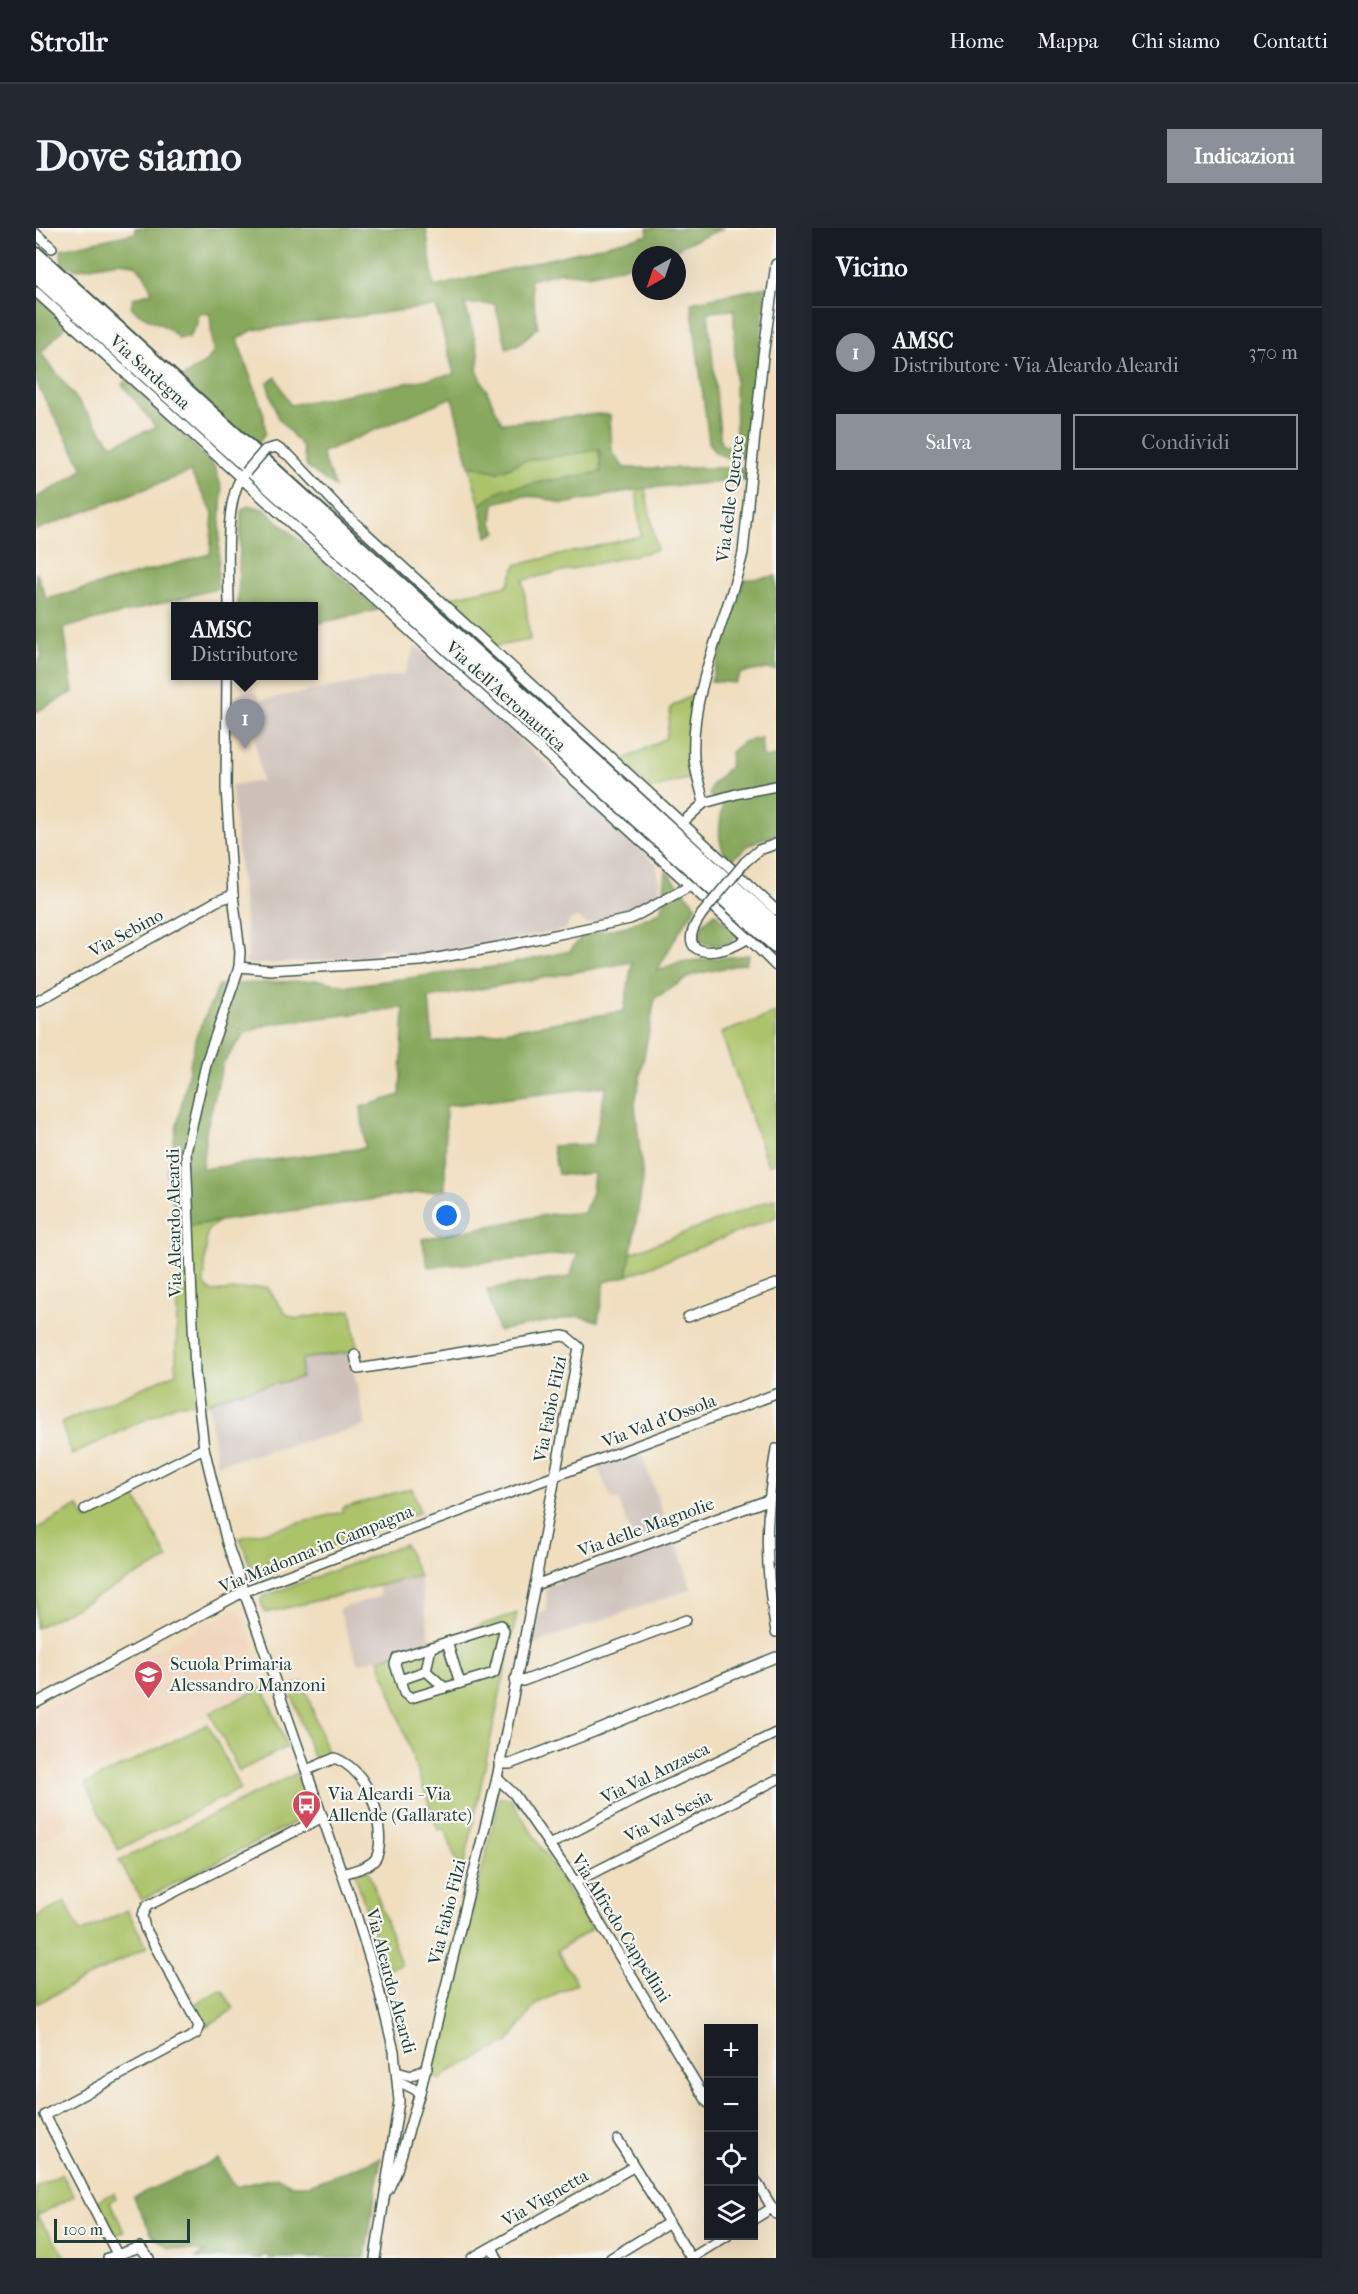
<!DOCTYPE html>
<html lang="it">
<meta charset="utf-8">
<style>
:root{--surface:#171b24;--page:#242831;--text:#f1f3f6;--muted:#9ea1a6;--line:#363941;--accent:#8c9099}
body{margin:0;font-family:"IM FELL French Canon",serif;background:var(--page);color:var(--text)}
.controls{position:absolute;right:18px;bottom:18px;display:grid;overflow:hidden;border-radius:0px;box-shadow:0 6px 24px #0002}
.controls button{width:54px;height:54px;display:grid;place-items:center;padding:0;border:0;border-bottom:2px solid var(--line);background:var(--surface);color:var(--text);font:30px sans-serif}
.compass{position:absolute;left:596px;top:18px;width:54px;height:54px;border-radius:50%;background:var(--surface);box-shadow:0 6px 24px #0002;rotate:220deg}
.scale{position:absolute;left:18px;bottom:15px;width:136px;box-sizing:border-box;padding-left:6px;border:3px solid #1f3d34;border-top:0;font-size:16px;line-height:21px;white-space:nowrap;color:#1f3d34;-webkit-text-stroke:4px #f6f6f2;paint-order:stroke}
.you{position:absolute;left:411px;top:988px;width:21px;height:21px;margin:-15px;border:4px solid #fff;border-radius:50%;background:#1a73e8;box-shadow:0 0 0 9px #1a73e833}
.badge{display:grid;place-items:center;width:39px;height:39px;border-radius:50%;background:var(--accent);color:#fff;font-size:20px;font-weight:700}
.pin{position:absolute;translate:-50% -50px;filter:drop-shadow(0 2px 3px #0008)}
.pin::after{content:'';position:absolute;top:32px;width:21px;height:18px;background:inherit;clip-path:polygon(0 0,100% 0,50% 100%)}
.popup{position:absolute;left:135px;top:374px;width:147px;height:78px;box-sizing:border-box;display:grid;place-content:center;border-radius:0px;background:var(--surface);filter:drop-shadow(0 2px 4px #0005);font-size:20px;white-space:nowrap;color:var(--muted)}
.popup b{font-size:22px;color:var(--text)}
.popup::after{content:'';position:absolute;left:50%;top:100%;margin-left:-12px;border:12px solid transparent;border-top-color:var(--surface)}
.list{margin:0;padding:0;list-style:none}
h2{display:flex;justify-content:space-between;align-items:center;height:78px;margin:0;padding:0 24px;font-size:26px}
h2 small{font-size:20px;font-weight:400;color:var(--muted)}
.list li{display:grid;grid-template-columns:39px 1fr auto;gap:18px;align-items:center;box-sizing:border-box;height:90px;padding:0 24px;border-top:2px solid var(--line)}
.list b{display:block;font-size:22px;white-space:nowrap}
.list p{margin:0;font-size:20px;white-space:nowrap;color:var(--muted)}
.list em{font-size:20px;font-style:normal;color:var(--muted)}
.actions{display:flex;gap:12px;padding:18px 24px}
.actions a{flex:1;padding:14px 0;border:2px solid var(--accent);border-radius:0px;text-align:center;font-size:21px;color:var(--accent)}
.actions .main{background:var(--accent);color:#fff}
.icon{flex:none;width:33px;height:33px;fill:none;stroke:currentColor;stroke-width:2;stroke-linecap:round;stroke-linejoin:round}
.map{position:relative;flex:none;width:740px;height:2030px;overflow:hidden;border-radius:0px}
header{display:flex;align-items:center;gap:36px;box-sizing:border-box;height:84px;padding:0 30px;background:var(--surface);border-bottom:2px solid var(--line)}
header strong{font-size:28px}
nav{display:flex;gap:33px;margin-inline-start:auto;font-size:21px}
.intro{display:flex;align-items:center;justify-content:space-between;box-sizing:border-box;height:144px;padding:0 36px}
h1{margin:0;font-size:42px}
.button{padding:15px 27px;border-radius:0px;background:var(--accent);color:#fff;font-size:21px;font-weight:700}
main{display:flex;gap:36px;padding:0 36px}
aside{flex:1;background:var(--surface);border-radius:0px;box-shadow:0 6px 24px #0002}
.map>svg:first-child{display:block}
.built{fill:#f1d5bd}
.industrial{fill:#cec1ba}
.green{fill:#abc369;stroke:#65804e;stroke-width:1.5}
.forest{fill:#88a95d;stroke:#547348;stroke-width:1.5;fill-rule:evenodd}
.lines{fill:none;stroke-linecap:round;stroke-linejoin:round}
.street-casing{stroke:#3e5549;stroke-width:12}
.highway-casing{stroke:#3e5549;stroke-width:20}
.street{stroke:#fff;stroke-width:9}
.highway{stroke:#fff;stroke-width:16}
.street-bridge-casing{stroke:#3e5549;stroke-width:12;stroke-linecap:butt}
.street-bridge{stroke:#fff;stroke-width:9}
.labels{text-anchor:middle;stroke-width:4.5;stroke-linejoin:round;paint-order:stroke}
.street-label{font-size:18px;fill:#1f3d34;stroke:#f6f6f2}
.poi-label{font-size:18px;fill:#1f3d34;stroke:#f6f6f2;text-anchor:start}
</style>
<header>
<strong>Strollr</strong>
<nav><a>Home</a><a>Mappa</a><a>Chi siamo</a><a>Contatti</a></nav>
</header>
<div class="intro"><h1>Dove siamo</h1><a class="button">Indicazioni</a></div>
<main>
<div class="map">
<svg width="740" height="2030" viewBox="0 0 740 2030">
<rect width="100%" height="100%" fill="#f6f6f2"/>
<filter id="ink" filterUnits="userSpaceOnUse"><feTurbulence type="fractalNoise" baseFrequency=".0167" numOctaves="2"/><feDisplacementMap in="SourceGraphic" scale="12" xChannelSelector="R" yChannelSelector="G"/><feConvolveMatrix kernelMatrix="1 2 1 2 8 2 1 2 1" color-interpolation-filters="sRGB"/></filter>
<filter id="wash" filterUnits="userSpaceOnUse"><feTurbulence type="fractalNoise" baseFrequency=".008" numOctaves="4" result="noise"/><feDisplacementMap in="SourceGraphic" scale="24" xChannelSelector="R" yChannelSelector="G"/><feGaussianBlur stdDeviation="1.35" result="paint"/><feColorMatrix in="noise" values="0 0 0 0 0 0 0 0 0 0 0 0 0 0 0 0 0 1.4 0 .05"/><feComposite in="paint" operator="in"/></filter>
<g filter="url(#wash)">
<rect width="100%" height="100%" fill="#f0debf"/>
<g class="built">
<path d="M 199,1381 L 205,1384 L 231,1457 L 26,1559 L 0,1507 L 0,1486 Z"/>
<path d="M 0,1534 L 34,1597 L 0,1615 Z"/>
</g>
<g class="industrial">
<path d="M 380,418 L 620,635 L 624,655 L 622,664 L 608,680 L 594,688 L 550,696 L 544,690 L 535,691 L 529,702 L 382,728 L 359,728 L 355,720 L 343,722 L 335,729 L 218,737 L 210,735 L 209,731 L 213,729 L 195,557 L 226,553 L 213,476 L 197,478 L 196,474 L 203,465 L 210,463 L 219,463 L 225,472 L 368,446 Z"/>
<path d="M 313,1124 L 330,1198 L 181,1236 L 172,1175 L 193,1166 L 265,1150 L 266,1131 Z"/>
<path d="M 603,1220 L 633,1301 L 598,1314 L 583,1272 L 576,1272 L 561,1238 Z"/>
<path d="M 639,1312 L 656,1361 L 497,1416 L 501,1388 L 511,1382 L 510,1362 L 513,1358 Z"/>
<path d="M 383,1348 L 395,1414 L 322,1436 L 303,1381 L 344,1368 L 342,1358 Z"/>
</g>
<g class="green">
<path d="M 563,222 L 565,244 L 467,261 L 444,277 L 433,237 L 463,244 L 487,233 Z"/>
<path d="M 609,260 L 621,322 L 487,352 L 494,412 L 457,419 L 417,382 L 411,370 L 472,357 L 480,337 L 605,308 L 600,261 Z"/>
<path d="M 660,465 L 654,515 L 656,550 L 634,555 L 616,562 L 586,533 L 630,510 L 635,479 Z"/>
<path d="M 740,785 L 740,934 L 732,937 L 685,805 Z"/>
<path d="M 740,970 L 740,989 L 591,1048 L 595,1025 Z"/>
<path d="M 182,994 L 171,1003 L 168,1057 L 176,1064 L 231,1059 L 250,1086 L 260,1091 L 315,1082 L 322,1123 L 266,1131 L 265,1150 L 193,1166 L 172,1175 L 141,1176 L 36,1227 L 25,1195 L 140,1145 L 141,1066 L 146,1051 L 142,999 Z"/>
<path d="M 376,1260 L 384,1284 L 218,1348 L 204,1310 L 306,1284 L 306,1280 Z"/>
<path d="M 98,1266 L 132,1331 L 0,1400 L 0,1301 L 42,1278 L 51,1292 Z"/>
<path d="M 369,1316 L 383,1348 L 229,1385 L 225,1373 L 226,1369 Z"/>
<path d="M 481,1385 L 427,1643 L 421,1637 L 409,1600 L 402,1602 L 343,1431 Z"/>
<path d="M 267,1454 L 292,1527 L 278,1532 L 253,1458 Z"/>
<path d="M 227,1459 L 251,1519 L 203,1543 L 174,1485 Z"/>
<path d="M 172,1496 L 204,1561 L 82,1622 L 49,1556 Z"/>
<path d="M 261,1545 L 272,1576 L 271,1588 L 106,1672 L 83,1633 Z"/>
<path d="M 464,1569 L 474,1570 L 556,1701 L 521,1723 L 541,1755 L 500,1776 L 472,1815 L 414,1843 L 404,1852 L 395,1847 L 395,1835 L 405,1823 L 404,1814 Z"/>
<path d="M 332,1641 L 365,1737 L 349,1741 L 319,1646 Z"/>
<path d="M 30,1674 L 44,1705 L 91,1682 L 111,1719 L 0,1776 L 0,1689 Z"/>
<path d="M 184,1762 L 187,1763 L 198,1781 L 171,1798 L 168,1796 L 159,1778 L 162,1774 Z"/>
<path d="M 26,1946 L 38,1968 L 2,1987 L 0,1982 L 0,1959 Z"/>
<path d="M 78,1965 L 80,1970 L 74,1974 L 88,2003 L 81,2006 L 76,2003 L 61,1973 Z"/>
<path d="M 0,1987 L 30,2030 L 0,2030 Z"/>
</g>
<g class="forest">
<path d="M 99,0 L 390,0 L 398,59 L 612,7 L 611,0 L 688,0 L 647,17 L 635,27 L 605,27 L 605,35 L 551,47 L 525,44 L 494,52 L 502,99 L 483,116 L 471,121 L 459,76 L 429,76 L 443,127 L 441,142 L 466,195 L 562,186 L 574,187 L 576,224 L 588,240 L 706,240 L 711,252 L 609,260 L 527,276 L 504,269 L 486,268 L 458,275 L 456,295 L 461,304 L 451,309 L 444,277 L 467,261 L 565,244 L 563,222 L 487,233 L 463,244 L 433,237 L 416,169 L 285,225 L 299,259 L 271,239 L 266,218 L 242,190 L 231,155 L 240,149 L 254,177 L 418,146 L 400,78 L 217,102 L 201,111 L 228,187 L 229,205 L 221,218 L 144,151 L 171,133 L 177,125 L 174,86 L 164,85 L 161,88 L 161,96 L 153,109 L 142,110 C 126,91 110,95 95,79 L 97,70 L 116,64 L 109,47 L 98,36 L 82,34 L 43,41 L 26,37 L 25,21 L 100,5 Z"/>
<path d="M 730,59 L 712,228 C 704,232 685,230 678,223 C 676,221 675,217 673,214 L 655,74 ZM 698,82 L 700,218 L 699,219 L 685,217 L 672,84 Z"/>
<path d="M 0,63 L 34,93 L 5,125 L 76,217 L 120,199 L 86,156 L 91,151 L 179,239 L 186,261 L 181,361 L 28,400 L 37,464 L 0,484 L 0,438 L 6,427 L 0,411 L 0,344 L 11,371 L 174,326 L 177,285 L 154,244 L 0,302 L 0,270 L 36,250 L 47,240 L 0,155 Z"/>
<path d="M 213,277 L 229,282 L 342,382 L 278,396 L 278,378 L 202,378 L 205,283 Z"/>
<path d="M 740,348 L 740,442 L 730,441 L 705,445 L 699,455 L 675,453 L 708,352 Z"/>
<path d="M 725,510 L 727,530 L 740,528 L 740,607 C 718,611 711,618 695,633 C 679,617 683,599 687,578 L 673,567 L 676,557 L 694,538 L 695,524 L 707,514 Z"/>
<path d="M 630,643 L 661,678 L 646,699 L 621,743 L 643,734 L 713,727 L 710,735 L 656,747 L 619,770 L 599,876 L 607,952 L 591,1048 L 569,1054 L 562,1093 L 542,1088 L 462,1103 L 451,1061 L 534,1049 L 542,1024 L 499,1030 L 392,1039 L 386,1011 L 515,986 L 548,985 L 556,964 L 558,945 L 535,947 L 522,946 L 516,918 L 558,916 L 570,858 L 410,878 L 409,961 L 142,999 L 131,944 L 160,809 L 183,757 L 283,752 L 311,758 L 464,738 L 534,723 L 546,708 L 591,698 L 626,683 ZM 596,734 L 588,783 L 397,815 L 393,770 ZM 368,780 L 364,867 L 325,879 L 329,920 L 166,941 L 170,903 L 187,835 L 209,805 L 233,796 Z"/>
<path d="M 679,685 L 702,706 C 693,720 674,721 662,711 C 663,699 669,692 679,685 Z"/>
<path d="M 345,1930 L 329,2030 L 233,2030 L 231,2026 L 223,2030 L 160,2030 L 170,2024 L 133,2020 L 117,2008 L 97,1969 L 182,1931 L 199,1959 L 242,1949 L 256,1957 L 273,1957 Z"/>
</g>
</g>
<g filter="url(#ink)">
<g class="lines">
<defs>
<g id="street">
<path d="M 0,6 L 16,20"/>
<path d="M 0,64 L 712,710 L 740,738"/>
<path d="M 229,222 L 240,219 L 255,229 L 307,284 L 646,595"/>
<path d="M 193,378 C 193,346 187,270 208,246"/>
<path d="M 191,448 L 190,560 L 197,667 L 204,724 L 203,739 L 198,755 L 171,832 L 150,924 L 159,1145 L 168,1220 L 191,1315 L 317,1677 L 341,1754 L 358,1823 L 363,1873 L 339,2030"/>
<path d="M 740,558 L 704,565 L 668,575 L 646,595 L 740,682"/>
<path d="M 668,575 C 665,560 659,545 658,530 C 654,461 691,392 707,325 L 727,128 L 740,36"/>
<path d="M 709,634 L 723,622 L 740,616"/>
<path d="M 666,686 C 633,732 685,730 712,710"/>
<path d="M 203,739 L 234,742 L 385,733 L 462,719 L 594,691 L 654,658"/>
<path d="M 0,774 L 181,673 L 197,667"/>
<path d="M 652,1089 L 740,1056"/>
<path d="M 319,1127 L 322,1141 L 526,1108 L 531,1109 L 543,1119 L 499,1357 L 461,1550 L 384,1864 L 360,1945 L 352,1962"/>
<path d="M 740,1221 C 729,1288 728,1337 740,1404"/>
<path d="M 49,1281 L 168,1220"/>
<path d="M 499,1357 L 732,1272"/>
<path d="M 465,1397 L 468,1403 L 458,1445 L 375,1470 L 368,1465 L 359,1436 L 361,1430 Z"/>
<path d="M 411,1414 L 424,1455"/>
<path d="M 395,1419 L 390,1443 L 409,1460"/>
<path d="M 479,1451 L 487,1453 L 650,1392"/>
<path d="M 364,1452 L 390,1443"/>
<path d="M 0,1475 L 209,1363 L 740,1166"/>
<path d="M 463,1536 L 474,1536 L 555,1505 L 740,1429"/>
<path d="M 271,1542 L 299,1530 C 328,1542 341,1573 343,1602 C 344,1611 344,1622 340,1630 C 335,1639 316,1643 307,1646"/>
<path d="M 461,1550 L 478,1566 L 539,1654 L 672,1875"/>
<path d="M 513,1617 L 591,1576 L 740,1505"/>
<path d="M 539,1654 L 740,1552"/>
<path d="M 361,1844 L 375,1848 L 391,1840"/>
<path d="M 362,1853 L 384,1864"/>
<path d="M 582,1912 L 655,2030 L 691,2008"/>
<path d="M 718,1950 L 740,1986"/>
<path d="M 718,1991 L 736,1980"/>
<path d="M 456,2019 L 461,2030"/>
<path d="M 81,2026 L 9,1887 L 160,1806 L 163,1798 L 109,1700 L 106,1687 L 111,1678 L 287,1589"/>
<path d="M 72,2030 L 104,2019 L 113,2030"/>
<path d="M 436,2030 L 597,1939"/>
<path d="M 575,2030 L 632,1995"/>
</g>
<g id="highway">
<path d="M 0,28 L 740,699"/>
<path d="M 0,46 L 740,716"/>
</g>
</defs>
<use href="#street" class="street-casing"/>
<use href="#highway" class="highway-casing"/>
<use href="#street" class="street"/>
<use href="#highway" class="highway"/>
<defs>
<g id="street-bridge">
<path d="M 210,244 L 229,222"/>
<path d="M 666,686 L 709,634"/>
</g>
</defs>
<use href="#street-bridge" class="street-bridge-casing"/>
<use href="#street-bridge" class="street-bridge"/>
</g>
</g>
<defs>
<symbol id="school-pin" viewBox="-11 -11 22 30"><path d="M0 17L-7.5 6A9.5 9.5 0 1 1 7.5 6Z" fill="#d1495b" stroke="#f6f6f2"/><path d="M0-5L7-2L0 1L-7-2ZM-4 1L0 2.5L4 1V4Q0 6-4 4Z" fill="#fff"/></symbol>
<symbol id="bus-pin" viewBox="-11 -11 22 30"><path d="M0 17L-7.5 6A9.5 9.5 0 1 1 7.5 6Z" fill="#d1495b" stroke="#f6f6f2"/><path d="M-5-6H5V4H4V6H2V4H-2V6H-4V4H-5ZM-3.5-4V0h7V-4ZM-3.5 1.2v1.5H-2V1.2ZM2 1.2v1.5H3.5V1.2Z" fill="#fff"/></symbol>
</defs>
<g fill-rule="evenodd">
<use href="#school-pin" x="96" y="1430" width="33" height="45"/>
<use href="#bus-pin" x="254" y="1560" width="33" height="45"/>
</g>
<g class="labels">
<g class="street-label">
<text transform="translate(114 144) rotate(42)" y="6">Via Sardegna</text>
<text transform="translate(694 271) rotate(-83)" y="6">Via delle Querce</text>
<text transform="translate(470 468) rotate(42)" y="6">Via dell'Aeronautica</text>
<text transform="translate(90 705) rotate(-29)" y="6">Via Sebino</text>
<text transform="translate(138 995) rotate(-91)" y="6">Via Aleardo Aleardi</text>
<text transform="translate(514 1181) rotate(-79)" y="6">Via Fabio Filzi</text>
<text transform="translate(623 1193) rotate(-21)" y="6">Via Val d'Ossola</text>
<text transform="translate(610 1299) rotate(-20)" y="6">Via delle Magnolie</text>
<text transform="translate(280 1321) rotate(-22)" y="6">Via Madonna in Campagna</text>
<text transform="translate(619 1545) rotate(-26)" y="6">Via Val Anzasca</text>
<text transform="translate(632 1588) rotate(-27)" y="6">Via Val Sesia</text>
<text transform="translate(411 1684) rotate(-76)" y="6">Via Fabio Filzi</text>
<text transform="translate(585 1700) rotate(58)" y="6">Via Alfredo Cappellini</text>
<text transform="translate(355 1753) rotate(75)" y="6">Via Aleardo Aleardi</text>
<text transform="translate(509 1970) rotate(-30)" y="6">Via Vignetta</text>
</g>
<g class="poi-label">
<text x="134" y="1442">Scuola Primaria<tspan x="134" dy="21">Alessandro Manzoni</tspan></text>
<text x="292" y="1572">Via Aleardi - Via<tspan x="292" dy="21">Allende (Gallarate)</tspan></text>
</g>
</g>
</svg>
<div class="controls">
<button>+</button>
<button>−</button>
<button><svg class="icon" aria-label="locate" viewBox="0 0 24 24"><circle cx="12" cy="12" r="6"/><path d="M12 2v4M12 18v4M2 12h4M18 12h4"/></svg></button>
<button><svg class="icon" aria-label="layers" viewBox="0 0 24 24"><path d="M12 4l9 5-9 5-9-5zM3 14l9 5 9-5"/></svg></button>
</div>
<svg class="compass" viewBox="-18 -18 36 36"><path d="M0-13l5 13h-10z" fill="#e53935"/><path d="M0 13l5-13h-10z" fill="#9ea1a6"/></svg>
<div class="scale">100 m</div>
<div class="you"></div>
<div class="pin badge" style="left:209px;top:521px">1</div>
<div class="popup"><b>AMSC</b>Distributore</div>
</div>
<aside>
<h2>Vicino<small></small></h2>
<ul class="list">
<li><span class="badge">1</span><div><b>AMSC</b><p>Distributore · Via Aleardo Aleardi</p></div><em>370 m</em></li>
</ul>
<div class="actions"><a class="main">Salva</a><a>Condividi</a></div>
</aside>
</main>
